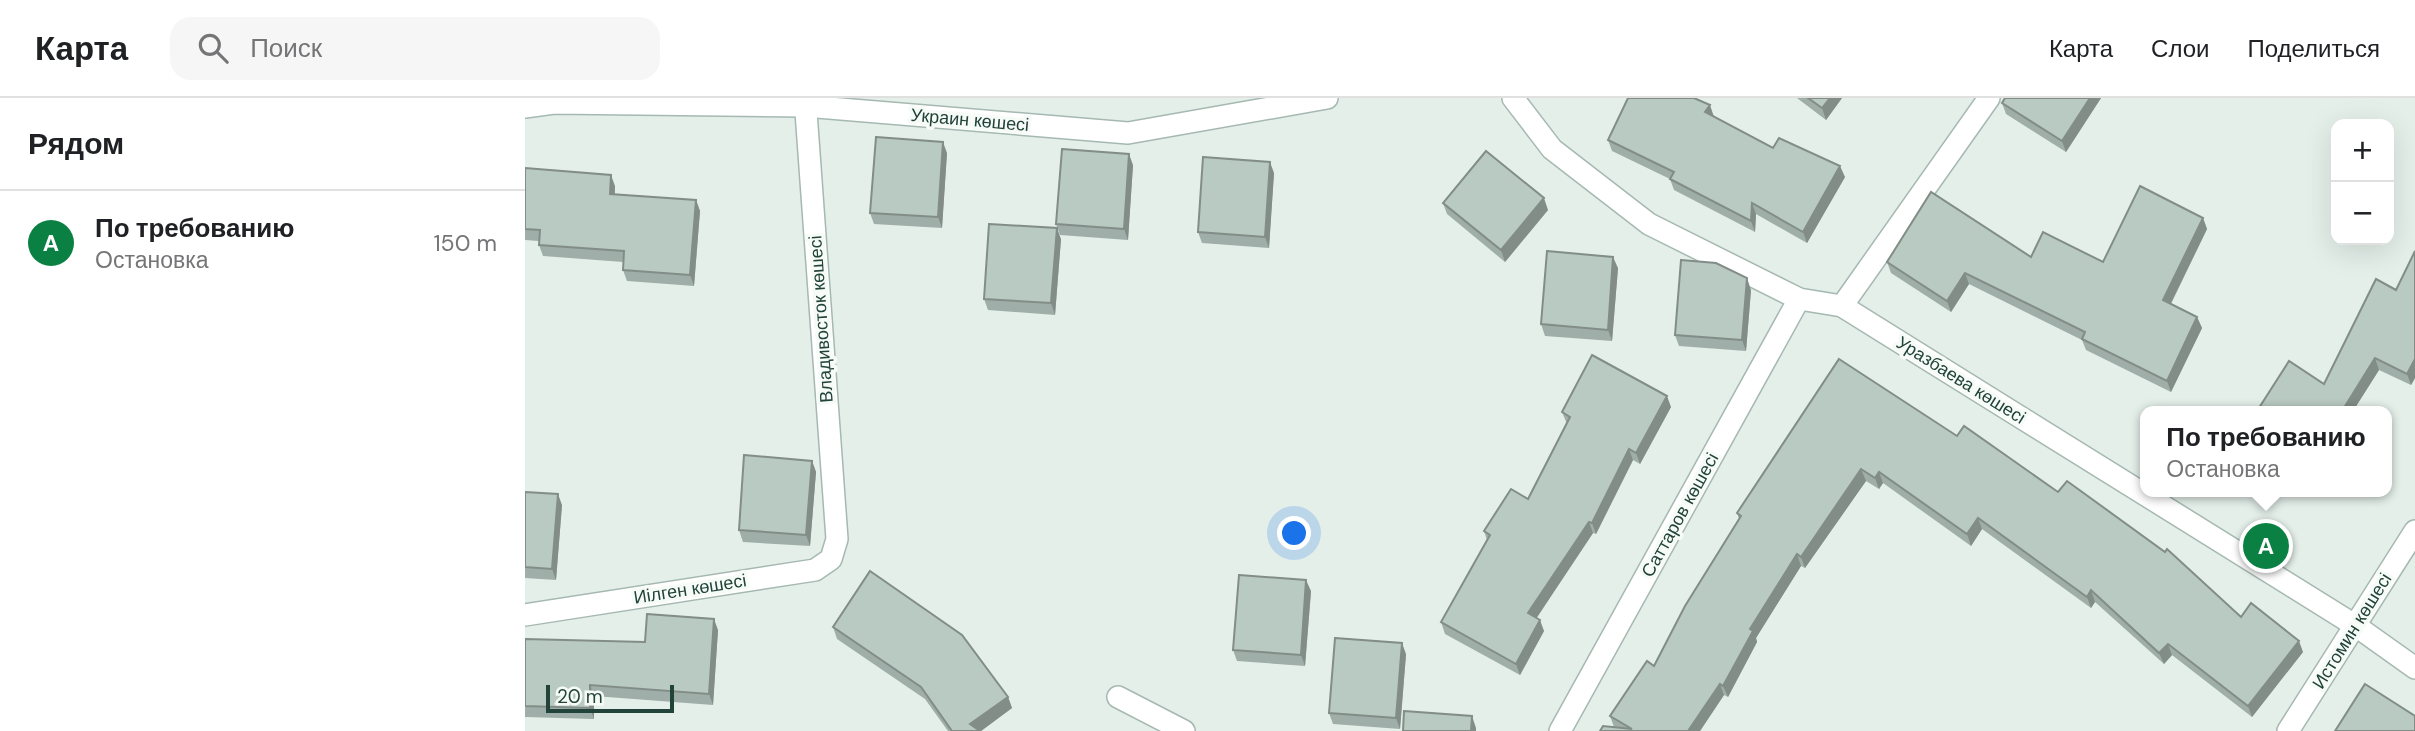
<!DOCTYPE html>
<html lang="ru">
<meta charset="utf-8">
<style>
:root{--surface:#fff;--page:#f6f6f6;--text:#202124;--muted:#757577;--line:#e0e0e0;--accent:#0b8043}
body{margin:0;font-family:"DM Sans",sans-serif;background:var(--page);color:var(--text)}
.controls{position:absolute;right:21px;top:21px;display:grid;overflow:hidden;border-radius:14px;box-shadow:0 7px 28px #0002}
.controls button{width:63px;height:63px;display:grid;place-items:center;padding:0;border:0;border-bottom:2px solid var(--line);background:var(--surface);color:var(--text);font:35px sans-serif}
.scale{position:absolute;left:21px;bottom:18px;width:128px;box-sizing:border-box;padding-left:7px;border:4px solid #22433a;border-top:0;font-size:19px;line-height:24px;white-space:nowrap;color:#22433a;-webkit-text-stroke:5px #f6fbf8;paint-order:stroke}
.you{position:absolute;left:770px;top:436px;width:24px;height:24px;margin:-18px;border:5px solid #fff;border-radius:50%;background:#1a73e8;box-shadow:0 0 0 10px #1a73e833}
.badge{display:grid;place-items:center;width:46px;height:46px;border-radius:50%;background:var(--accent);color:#fff;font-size:23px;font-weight:700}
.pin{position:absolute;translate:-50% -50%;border:4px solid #fff;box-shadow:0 2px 7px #0006}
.popup{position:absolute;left:1615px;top:308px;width:252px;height:91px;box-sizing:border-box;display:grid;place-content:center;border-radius:14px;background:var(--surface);filter:drop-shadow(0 2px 5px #0005);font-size:23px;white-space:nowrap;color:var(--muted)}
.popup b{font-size:26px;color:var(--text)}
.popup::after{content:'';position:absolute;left:50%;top:100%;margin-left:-14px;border:14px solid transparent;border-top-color:var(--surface)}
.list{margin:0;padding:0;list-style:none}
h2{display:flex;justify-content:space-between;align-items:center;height:91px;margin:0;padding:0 28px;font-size:30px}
h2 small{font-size:23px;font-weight:400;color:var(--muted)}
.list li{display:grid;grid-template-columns:46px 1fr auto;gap:21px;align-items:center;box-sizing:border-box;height:105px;padding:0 28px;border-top:2px solid var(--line)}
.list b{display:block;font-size:26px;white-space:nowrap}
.list p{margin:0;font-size:23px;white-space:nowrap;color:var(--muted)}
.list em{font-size:23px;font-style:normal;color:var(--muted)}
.icon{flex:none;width:38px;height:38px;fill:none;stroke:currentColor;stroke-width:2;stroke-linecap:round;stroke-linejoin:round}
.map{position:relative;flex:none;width:1890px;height:633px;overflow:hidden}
header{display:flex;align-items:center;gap:42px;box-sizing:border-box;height:98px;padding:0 35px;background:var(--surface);border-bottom:2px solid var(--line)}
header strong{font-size:33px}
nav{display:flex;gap:38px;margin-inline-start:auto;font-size:24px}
.search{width:490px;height:63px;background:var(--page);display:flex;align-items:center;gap:18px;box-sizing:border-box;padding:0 24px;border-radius:21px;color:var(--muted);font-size:26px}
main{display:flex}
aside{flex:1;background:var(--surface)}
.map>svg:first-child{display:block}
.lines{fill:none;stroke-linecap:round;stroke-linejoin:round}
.minor-casing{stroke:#a6b8b2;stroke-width:24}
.tertiary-casing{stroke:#a6b8b2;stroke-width:24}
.minor{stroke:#fff;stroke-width:21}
.tertiary{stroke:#fff;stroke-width:21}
.wall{fill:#9faea8}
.shaded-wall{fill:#828d88}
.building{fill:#b9cac3;stroke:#828d88;stroke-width:2}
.labels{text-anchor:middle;stroke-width:7;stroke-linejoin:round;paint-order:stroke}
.street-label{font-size:18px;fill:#22433a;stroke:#f6fbf8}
</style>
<header>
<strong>Карта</strong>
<div class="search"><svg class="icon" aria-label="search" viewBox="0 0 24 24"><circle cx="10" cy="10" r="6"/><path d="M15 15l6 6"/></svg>Поиск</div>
<nav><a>Карта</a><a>Слои</a><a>Поделиться</a></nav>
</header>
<main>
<aside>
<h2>Рядом<small></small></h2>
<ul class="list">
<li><span class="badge">A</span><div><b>По требованию</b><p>Остановка</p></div><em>150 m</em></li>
</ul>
</aside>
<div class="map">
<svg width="1890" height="633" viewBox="0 0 1890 633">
<rect width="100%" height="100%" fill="#e4efea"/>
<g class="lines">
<defs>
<g id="minor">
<path d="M 0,9 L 29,5 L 280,8 L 603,35 L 802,0"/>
<path d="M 1317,208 L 1464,0"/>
<path d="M 0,517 L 290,472 L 306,461 L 312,441 L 280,0"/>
<path d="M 593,599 L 659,633"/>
<path d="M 1035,633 L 1274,201"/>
<path d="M 1763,633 L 1890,433"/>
</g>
<path id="tertiary" d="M 988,0 L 1027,51 L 1124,126 L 1274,201 L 1317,208 L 1831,528 L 1890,570"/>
</defs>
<use href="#minor" class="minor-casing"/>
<use href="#tertiary" class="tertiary-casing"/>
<use href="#minor" class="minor"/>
<use href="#tertiary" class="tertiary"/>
</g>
<g class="wall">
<path d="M 1272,0 L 1317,0 L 1301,22 Z"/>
<path d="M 1576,0 L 1541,54 L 1481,16 L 1477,5 Z"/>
<path d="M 1083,42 L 1248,50 L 1320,79 L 1282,145 L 1231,116 L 1230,134 L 1149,92 L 1145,81 L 1087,53 Z"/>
<path d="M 422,55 L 417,130 L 349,126 L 345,115 Z"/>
<path d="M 608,67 L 603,142 L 535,137 L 531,126 Z"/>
<path d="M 0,70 L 90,88 L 90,96 L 171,102 L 175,113 L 169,188 L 102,183 L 98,172 L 98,164 L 18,158 L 14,147 L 14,143 L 0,142 Z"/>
<path d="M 749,75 L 744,150 L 677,145 L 673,134 Z"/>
<path d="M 918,105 L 1023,112 L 980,164 L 922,116 Z"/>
<path d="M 1678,120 L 1682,131 L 1646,206 L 1672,219 L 1677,230 L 1646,294 L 1561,252 L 1557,242 L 1444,186 L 1426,214 L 1366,175 L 1362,164 L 1506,159 L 1578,164 Z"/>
<path d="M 536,141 L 530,217 L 463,212 L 459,201 Z"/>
<path d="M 1890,153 L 1890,280 L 1886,287 L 1854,272 L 1828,313 L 1799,286 L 1871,192 Z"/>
<path d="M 1093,170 L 1087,243 L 1020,238 L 1016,226 Z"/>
<path d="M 1226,192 L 1221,253 L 1154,248 L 1150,237 Z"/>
<path d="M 1146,309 L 1115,366 L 1108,362 L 1071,436 L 1068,435 L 1011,520 L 1019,533 L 995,577 L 920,536 L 916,524 L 962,442 L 959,433 L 1003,401 L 1042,326 L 1037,314 Z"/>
<path d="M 1432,338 L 1533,394 L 1716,519 L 1778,554 L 1727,619 L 1647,557 L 1639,566 L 1570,504 L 1566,510 L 1457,431 L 1446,448 L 1358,385 L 1354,391 L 1341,383 L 1280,470 L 1276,468 L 1231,540 L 1232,544 L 1203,599 L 1199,597 L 1175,633 L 1075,633 L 1089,629 L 1085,618 L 1129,568 L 1214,421 L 1212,415 Z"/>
<path d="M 287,363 L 291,374 L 285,448 L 218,444 L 214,432 Z"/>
<path d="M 0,394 L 37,407 L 31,482 L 0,480 Z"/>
<path d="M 786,493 L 780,568 L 712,563 L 708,552 Z"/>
<path d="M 308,529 L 483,599 L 487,610 L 456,633 L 423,633 L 400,601 L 312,541 Z"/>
<path d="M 193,532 L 188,607 L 69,598 L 69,621 L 0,619 L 0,541 L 120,544 Z"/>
<path d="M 881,556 L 875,631 L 808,626 L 804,615 Z"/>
</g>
<g class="shaded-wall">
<path d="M 1305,0 L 1317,0 L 1301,22 L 1297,10 Z"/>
<path d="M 1565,0 L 1576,0 L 1541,54 L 1537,43 Z"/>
<path d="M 1185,7 L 1189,19 L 1180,14 Z"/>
<path d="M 418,44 L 422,55 L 417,130 L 413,119 Z"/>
<path d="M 604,56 L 608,67 L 603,142 L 599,131 Z"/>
<path d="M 745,64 L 749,75 L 744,150 L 740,139 Z"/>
<path d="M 1315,68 L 1320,79 L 1282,145 L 1278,134 Z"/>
<path d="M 86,77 L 90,88 L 89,107 L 85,96 Z"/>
<path d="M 1019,100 L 1023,112 L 980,164 L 976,152 Z"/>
<path d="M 171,102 L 175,113 L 169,188 L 165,177 Z"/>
<path d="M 1227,105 L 1231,116 L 1230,134 L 1226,123 Z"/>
<path d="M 1678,120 L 1682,131 L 1642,213 L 1638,202 Z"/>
<path d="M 532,130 L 536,141 L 530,217 L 526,205 Z"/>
<path d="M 1088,159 L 1093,170 L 1087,243 L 1083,232 Z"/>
<path d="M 1440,175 L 1444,186 L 1426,214 L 1422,203 Z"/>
<path d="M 1222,180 L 1226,192 L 1221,253 L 1217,242 Z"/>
<path d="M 1672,219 L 1677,230 L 1646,294 L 1642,283 Z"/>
<path d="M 1850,260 L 1854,272 L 1828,313 L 1817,313 Z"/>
<path d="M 1890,261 L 1890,280 L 1886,287 L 1882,276 Z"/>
<path d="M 1142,298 L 1146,309 L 1115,366 L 1111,355 Z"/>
<path d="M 1104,351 L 1108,362 L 1071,436 L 1067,425 Z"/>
<path d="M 287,363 L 291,374 L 285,448 L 281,437 Z"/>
<path d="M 1336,371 L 1341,383 L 1280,470 L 1276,459 Z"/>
<path d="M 1354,374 L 1358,385 L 1354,391 L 1350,380 Z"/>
<path d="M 33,396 L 37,407 L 31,482 L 27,471 Z"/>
<path d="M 1453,420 L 1457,431 L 1446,448 L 1442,436 Z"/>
<path d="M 1064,424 L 1068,435 L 1007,527 L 1003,515 Z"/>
<path d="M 1272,456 L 1276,468 L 1231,540 L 1232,544 L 1203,599 L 1198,588 L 1225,531 Z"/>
<path d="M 781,482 L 786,493 L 780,568 L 776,557 Z"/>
<path d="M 1566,492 L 1570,504 L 1566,510 L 1562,499 Z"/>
<path d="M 189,521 L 193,532 L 188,607 L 184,596 Z"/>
<path d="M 1015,522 L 1019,533 L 995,577 L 991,566 Z"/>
<path d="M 1774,543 L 1778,554 L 1727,619 L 1723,608 Z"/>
<path d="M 877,545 L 881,556 L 875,631 L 871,620 Z"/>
<path d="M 1643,546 L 1647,557 L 1639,566 L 1634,555 Z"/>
<path d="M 1195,586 L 1199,597 L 1175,633 L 1163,633 Z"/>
<path d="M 65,587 L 69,598 L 69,621 L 65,610 Z"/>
<path d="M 483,599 L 487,610 L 456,633 L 445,626 Z"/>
<path d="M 947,618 L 951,630 L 951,633 L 946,633 Z"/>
</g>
<g class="building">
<path d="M 1103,0 L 1169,0 L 1185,7 L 1180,14 L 1248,50 L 1254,40 L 1315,68 L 1278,134 L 1227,105 L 1226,123 L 1145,81 L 1149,74 L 1083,42 Z"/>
<path d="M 1283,0 L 1305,0 L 1297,10 Z"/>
<path d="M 1480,0 L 1565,0 L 1537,43 L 1477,5 Z"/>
<path d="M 351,39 L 418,44 L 413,119 L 345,115 Z"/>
<path d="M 537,51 L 604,56 L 599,131 L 531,126 Z"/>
<path d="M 961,53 L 1019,100 L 976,152 L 918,105 Z"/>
<path d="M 678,59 L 745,64 L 740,139 L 673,134 Z"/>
<path d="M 0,70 L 86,77 L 85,96 L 171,102 L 165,177 L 98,172 L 99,153 L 14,147 L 15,132 L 0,131 Z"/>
<path d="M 1615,88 L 1678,120 L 1638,202 L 1672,219 L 1642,283 L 1557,241 L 1560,234 L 1440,175 L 1422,203 L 1362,164 L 1406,94 L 1506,159 L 1518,134 L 1578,164 Z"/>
<path d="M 464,126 L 532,130 L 526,205 L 459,201 Z"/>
<path d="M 1022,153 L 1088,159 L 1083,232 L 1016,226 Z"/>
<path d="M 1890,153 L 1890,261 L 1882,276 L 1850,260 L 1817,313 L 1732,313 L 1764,263 L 1799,286 L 1851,181 L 1871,192 Z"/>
<path d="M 1156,162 L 1191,165 L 1222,180 L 1217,242 L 1150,237 Z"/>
<path d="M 1067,257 L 1142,298 L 1111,355 L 1104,351 L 1067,425 L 1064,424 L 1003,515 L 1015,522 L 991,566 L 916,524 L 965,437 L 959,433 L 986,391 L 1003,401 L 1045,319 L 1037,314 Z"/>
<path d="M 1314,261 L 1432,338 L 1439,328 L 1533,394 L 1542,383 L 1640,454 L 1642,451 L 1716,519 L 1726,505 L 1774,543 L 1723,608 L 1643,546 L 1634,555 L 1566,492 L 1562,499 L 1453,420 L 1442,436 L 1354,374 L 1350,380 L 1336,371 L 1276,459 L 1272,456 L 1225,531 L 1228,533 L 1198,588 L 1195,586 L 1163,633 L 1075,633 L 1078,628 L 1107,631 L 1085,618 L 1122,563 L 1129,568 L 1160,508 L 1216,418 L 1212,415 Z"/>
<path d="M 219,357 L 287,363 L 281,437 L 214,432 Z"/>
<path d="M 0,394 L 33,396 L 27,471 L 0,469 Z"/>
<path d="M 345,473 L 437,537 L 483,599 L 445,626 L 455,633 L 427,633 L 396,589 L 308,529 Z"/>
<path d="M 714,477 L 781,482 L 776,557 L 708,552 Z"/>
<path d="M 122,516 L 189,521 L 184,596 L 65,587 L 65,610 L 0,608 L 0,541 L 120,544 Z"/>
<path d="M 810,540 L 877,545 L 871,620 L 804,615 Z"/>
<path d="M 1840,586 L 1890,618 L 1890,633 L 1810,633 Z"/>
<path d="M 879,613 L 947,618 L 946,633 L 878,633 Z"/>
</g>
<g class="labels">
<g class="street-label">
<text transform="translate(445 22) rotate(5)" y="6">Украин көшесі</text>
<text transform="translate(296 221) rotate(-94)" y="6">Владивосток көшесі</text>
<text transform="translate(1436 282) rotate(32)" y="6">Уразбаева көшесі</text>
<text transform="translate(1155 417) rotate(-61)" y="6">Саттаров көшесі</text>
<text transform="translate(165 491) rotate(-9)" y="6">Иілген көшесі</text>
<text transform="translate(1827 533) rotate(-58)" y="6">Истомин көшесі</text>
</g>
</g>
</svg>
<div class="controls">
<button>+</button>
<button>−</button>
</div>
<div class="scale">20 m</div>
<div class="you"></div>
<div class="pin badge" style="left:1741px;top:448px">A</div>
<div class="popup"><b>По требованию</b>Остановка</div>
</div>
</main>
